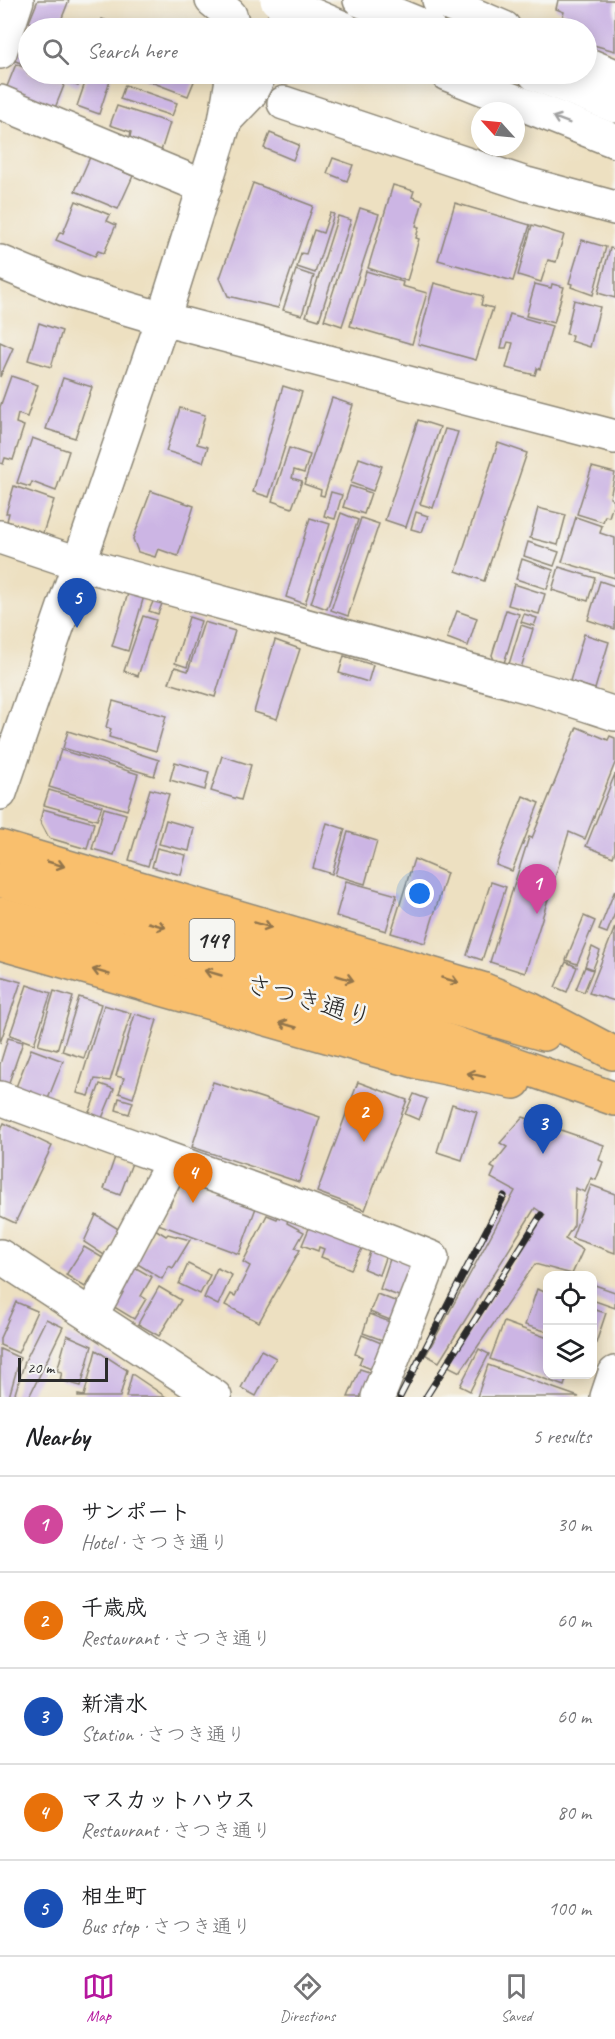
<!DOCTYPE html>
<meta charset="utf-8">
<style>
:root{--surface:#fff;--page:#f2f2f2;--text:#202124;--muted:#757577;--line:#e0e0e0;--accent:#b5179e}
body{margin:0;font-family:Caveat,"Klee One",sans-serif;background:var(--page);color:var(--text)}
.controls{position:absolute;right:18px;bottom:18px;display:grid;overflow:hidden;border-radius:12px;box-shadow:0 3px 15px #0003}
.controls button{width:54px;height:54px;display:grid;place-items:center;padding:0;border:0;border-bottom:2px solid var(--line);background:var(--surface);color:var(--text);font:30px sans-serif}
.compass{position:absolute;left:471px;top:102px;width:54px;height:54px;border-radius:50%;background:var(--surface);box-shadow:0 3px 15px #0003;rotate:297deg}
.scale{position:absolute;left:18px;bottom:15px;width:90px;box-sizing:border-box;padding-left:6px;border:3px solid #2b2b2b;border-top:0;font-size:16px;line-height:21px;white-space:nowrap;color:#2b2b2b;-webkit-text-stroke:4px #f6f6f2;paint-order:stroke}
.you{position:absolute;left:420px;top:894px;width:21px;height:21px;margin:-15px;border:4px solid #fff;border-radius:50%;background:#1a73e8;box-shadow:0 0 0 9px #1a73e833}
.badge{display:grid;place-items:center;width:39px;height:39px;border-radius:50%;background:var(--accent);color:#fff;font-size:20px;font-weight:700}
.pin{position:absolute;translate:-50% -50px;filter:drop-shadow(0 2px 3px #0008)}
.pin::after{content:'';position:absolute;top:32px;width:21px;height:18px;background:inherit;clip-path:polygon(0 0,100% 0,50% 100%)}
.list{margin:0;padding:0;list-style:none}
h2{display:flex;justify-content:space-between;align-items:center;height:78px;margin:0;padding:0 24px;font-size:26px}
h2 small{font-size:20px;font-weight:400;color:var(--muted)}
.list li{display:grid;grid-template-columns:39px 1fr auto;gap:18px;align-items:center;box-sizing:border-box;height:96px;padding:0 24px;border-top:2px solid var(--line)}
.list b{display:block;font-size:22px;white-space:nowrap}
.list p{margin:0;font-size:20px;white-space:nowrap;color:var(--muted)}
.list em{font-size:20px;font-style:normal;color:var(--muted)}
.icon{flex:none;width:33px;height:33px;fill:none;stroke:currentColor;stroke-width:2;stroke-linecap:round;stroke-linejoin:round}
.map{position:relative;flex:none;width:615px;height:1397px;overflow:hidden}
.search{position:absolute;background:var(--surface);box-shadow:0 3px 15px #0003;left:18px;right:18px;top:18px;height:66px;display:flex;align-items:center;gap:15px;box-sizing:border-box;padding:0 21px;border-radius:33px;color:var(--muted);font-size:22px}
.sheet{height:558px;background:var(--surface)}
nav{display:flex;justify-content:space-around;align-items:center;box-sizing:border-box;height:84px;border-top:2px solid var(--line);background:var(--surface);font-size:16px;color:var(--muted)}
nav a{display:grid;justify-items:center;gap:3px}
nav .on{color:var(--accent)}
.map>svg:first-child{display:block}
.building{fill:#ccb5e4}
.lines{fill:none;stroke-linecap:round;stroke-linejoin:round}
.minor-casing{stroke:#8c8676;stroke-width:36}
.highway-casing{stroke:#8c8676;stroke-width:36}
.minor{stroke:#fff;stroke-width:33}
.highway{stroke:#f9bf6d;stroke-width:33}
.rail-casing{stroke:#2b2b2b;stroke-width:7}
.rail{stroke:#f6f6f2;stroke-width:4.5;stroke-dasharray:14;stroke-linecap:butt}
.minor-bridge-casing{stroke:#8c8676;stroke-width:36;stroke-linecap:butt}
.minor-bridge{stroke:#fff;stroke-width:33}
.oneway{stroke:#a0a0a0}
.oneway2{stroke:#92754c}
.labels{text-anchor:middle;stroke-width:5;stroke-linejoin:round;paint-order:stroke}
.shield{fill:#f6f6f2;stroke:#686867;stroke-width:1.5}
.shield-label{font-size:24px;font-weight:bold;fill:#2b2b2b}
.street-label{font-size:26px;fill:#2b2b2b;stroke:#f6f6f2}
</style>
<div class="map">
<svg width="615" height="1397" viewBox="0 0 615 1397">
<rect width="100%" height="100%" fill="#f6f6f2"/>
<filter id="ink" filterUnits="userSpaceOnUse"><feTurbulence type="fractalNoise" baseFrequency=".0167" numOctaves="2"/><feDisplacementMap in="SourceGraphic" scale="12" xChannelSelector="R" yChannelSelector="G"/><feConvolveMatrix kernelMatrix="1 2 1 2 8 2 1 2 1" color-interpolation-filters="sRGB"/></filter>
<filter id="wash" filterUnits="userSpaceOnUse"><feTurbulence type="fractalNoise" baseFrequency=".008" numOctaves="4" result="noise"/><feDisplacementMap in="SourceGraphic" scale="24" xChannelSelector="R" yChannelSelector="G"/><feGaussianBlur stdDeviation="1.35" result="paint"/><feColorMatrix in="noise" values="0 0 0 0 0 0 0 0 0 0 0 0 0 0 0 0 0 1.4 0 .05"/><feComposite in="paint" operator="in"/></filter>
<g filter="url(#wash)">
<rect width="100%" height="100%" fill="#ede0c1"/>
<g id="blocks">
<g class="building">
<path d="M 38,0 L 69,0 L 58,28 L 47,28 L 29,22 Z"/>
<path d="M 558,0 L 615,0 L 615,51 L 586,43 L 586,28 L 560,28 L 564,12 L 556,9 Z"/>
<path d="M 102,19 L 118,25 L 125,28 L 98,28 Z"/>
<path d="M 25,30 L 28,31 L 28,66 L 13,60 Z"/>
<path d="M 16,64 L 28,69 L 28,74 L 40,74 L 65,83 L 55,108 L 6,89 Z"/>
<path d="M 47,74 L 83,74 L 78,86 Z"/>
<path d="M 88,74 L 112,74 L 99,114 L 77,106 Z"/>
<path d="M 130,74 L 197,74 L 188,96 Z"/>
<path d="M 125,85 L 177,103 L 172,116 L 120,99 Z"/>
<path d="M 117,106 L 170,123 L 161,151 L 129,141 L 131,132 L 110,125 Z"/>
<path d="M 270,133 L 299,145 L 293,160 L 264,148 Z"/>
<path d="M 90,157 L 133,176 L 118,209 L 75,191 Z"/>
<path d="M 333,158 L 353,165 L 347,181 L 327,173 Z"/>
<path d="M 253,183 L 313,206 L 278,308 L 228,296 L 220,278 Z"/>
<path d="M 393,185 L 414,191 L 412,197 L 423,201 L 416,226 L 419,227 L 416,238 L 419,239 L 407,281 L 368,268 Z"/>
<path d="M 76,201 L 110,215 L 107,221 L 116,225 L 104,253 L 98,251 L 95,256 L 56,240 L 60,232 L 63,233 Z"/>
<path d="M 455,203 L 530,225 L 513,281 L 438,260 Z"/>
<path d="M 360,208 L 379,214 L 342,326 L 324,320 Z"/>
<path d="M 330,213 L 334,214 L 315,273 L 297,267 L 301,253 L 306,254 L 314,230 L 323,233 Z"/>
<path d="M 338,216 L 351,220 L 319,320 L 306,316 Z"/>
<path d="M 532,225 L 564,235 L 556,262 L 548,260 L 541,282 L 518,275 Z"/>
<path d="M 582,240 L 606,247 L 593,295 L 571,287 L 572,284 L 569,283 Z"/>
<path d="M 610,248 L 615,249 L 615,298 L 598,293 Z"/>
<path d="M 296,270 L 314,276 L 302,315 L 283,310 Z"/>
<path d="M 366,271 L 403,282 L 402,286 L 427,293 L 412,344 L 350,326 Z"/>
<path d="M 434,283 L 483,296 L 481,305 L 493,308 L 476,360 L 418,344 Z"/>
<path d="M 535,284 L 551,288 L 552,284 L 564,287 L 554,323 L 526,316 Z"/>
<path d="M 574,300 L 600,307 L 590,347 L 571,341 L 572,335 L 566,334 Z"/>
<path d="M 510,314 L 552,326 L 540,369 L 537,368 L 535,375 L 506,368 L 513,343 L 508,342 L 506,348 L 501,348 Z"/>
<path d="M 39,323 L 62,331 L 51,367 L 28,360 Z"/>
<path d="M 0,342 L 13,348 L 0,377 Z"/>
<path d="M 11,376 L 38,385 L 27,417 L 18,414 L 16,423 L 24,426 L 13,460 L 5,458 L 3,464 L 0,463 L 0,407 Z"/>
<path d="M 63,378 L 92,387 L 75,438 L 46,429 Z"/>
<path d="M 283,386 L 302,392 L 269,497 L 253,492 Z"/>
<path d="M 332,398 L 353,405 L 324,496 L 320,495 L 321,490 L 304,484 Z"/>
<path d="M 180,408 L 205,415 L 197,444 L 208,447 L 203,462 L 166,451 Z"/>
<path d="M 418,420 L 440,427 L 406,527 L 385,520 Z"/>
<path d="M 445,429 L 458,432 L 433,508 L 420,504 Z"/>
<path d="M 32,438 L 69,451 L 56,491 L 32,482 L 30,487 L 17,483 Z"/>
<path d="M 498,443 L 527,453 L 484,581 L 456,571 Z"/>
<path d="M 289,448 L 310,455 L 304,473 L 294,470 L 292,478 L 302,481 L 292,508 L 272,501 Z"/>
<path d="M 359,458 L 382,466 L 373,491 L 351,483 Z"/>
<path d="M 592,467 L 615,473 L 610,498 L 614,501 L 609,517 L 605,516 L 603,522 L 577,514 Z"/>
<path d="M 14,486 L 54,500 L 43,533 L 7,521 L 9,513 L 6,513 Z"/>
<path d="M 350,486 L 371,493 L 364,514 L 343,507 Z"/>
<path d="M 151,491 L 194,506 L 178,556 L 158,549 L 155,557 L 138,552 L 133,539 Z"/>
<path d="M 331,492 L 342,495 L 335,519 L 324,516 Z"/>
<path d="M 538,508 L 566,515 L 558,545 L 530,538 Z"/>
<path d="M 416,512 L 428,516 L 422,532 L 411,529 Z"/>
<path d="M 341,513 L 358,520 L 327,609 L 311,603 Z"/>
<path d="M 576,517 L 602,526 L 600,533 L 615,538 L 615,578 L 562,562 Z"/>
<path d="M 310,518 L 330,524 L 305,604 L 286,597 Z"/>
<path d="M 361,518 L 379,524 L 348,616 L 331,610 Z"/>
<path d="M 528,542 L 559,552 L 554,566 L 524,556 Z"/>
<path d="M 522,559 L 553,570 L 547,589 L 516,579 Z"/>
<path d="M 559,567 L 595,578 L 588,601 L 552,590 Z"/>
<path d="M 600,581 L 615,586 L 615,629 L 588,620 Z"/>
<path d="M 514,584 L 545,594 L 539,614 L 508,605 Z"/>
<path d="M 129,590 L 144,596 L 128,651 L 112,646 Z"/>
<path d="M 155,597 L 163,601 L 158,614 L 149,611 Z"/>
<path d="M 506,610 L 519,614 L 504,663 L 494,660 L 492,655 Z"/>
<path d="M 457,611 L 477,618 L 468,646 L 447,638 Z"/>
<path d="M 524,614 L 537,618 L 534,626 L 521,622 Z"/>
<path d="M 143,616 L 156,620 L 138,676 L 124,671 Z"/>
<path d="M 189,617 L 201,621 L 187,667 L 175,663 Z"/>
<path d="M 204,622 L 235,631 L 215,697 L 169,683 L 175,667 L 188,671 Z"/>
<path d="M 521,625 L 533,629 L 521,668 L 509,664 Z"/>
<path d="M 584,634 L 609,642 L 595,689 L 570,681 Z"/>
<path d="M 275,640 L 300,649 L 277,719 L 254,712 Z"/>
<path d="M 344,656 L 373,665 L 368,682 L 339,673 Z"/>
<path d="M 113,701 L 166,716 L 156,751 L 109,737 L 111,729 L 106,727 Z"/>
<path d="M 577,727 L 608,740 L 610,736 L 615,738 L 615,763 L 585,839 L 569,832 L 525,973 L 490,962 L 529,837 L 532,838 Z"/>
<path d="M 68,731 L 159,760 L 154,776 L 63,748 Z"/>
<path d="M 61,750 L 138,774 L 127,810 L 49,787 Z"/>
<path d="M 222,756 L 251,765 L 241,800 L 211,791 Z"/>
<path d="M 175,762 L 209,772 L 205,790 L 170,780 Z"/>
<path d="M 615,774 L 615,851 L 613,857 L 586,846 Z"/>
<path d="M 150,789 L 169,794 L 148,866 L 129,860 Z"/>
<path d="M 49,790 L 102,806 L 97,820 L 44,805 Z"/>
<path d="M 523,796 L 539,803 L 512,871 L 496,865 Z"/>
<path d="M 104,808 L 126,814 L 114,855 L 92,849 Z"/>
<path d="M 43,809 L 94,823 L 87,849 L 49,838 L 40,821 Z"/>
<path d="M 166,820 L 194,828 L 189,851 L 159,844 Z"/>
<path d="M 327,823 L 345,829 L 332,874 L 313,868 Z"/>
<path d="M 348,832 L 377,841 L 365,884 L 335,875 Z"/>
<path d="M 157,848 L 186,855 L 181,875 L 152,867 Z"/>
<path d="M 414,859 L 447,873 L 425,943 L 391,933 Z"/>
<path d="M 346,881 L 397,895 L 386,931 L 336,916 Z"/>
<path d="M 491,882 L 506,887 L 482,960 L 467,955 Z"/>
<path d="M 615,890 L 615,913 L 607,933 L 599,930 Z"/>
<path d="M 584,916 L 595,921 L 577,964 L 566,960 Z"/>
<path d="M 615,927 L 615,1001 L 589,993 Z"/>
<path d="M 592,947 L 600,951 L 593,969 L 585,966 Z"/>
<path d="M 566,962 L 577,967 L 567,992 L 555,987 Z"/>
<path d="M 585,967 L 593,970 L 584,992 L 576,989 Z"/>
<path d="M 0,976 L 21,982 L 0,1043 Z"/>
<path d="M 27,985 L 51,993 L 34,1044 L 10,1035 Z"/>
<path d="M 54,991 L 73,997 L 57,1050 L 38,1045 Z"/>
<path d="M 79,997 L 101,1004 L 84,1058 L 62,1051 Z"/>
<path d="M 104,1005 L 131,1013 L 110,1081 L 95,1079 L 89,1096 L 77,1093 Z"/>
<path d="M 135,1014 L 157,1020 L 133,1098 L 119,1093 L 124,1078 L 116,1076 Z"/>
<path d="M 8,1038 L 23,1042 L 6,1091 L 0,1089 L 0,1064 Z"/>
<path d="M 31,1049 L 63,1061 L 46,1104 L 14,1092 Z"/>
<path d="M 213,1082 L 320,1117 L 299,1182 L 192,1147 Z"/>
<path d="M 358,1082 L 407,1100 L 365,1210 L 317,1192 Z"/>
<path d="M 100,1084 L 114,1089 L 100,1123 L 87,1118 Z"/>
<path d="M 414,1094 L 427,1099 L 419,1120 L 405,1114 Z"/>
<path d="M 119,1098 L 133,1102 L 129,1114 L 116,1110 Z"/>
<path d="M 452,1104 L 477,1112 L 462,1160 L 437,1152 Z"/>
<path d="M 523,1117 L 604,1145 L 599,1160 L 603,1162 L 596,1180 L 591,1178 L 585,1192 L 575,1188 L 574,1225 L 565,1239 L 583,1250 L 572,1274 L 535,1264 L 460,1372 L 448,1366 L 545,1215 L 535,1208 L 439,1362 L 426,1355 L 515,1191 L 491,1178 L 495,1169 L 491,1167 L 507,1147 L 500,1143 Z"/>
<path d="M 4,1123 L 52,1146 L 15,1223 L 0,1216 L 0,1131 Z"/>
<path d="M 115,1157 L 132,1163 L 120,1195 L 104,1189 Z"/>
<path d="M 191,1180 L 257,1205 L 239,1254 L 158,1224 L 165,1204 L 170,1206 L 177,1185 Z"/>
<path d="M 591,1185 L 615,1194 L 615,1253 L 572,1238 Z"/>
<path d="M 96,1215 L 120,1230 L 104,1255 L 84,1242 Z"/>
<path d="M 267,1215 L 277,1219 L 279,1215 L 288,1219 L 287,1223 L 304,1232 L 295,1248 L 300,1250 L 259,1322 L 225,1305 L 231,1294 L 235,1296 L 250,1266 L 243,1262 Z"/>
<path d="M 310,1226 L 363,1247 L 351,1269 L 321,1257 L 324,1249 L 319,1247 L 318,1251 L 302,1245 Z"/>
<path d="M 155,1229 L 166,1236 L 168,1234 L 190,1240 L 173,1268 L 169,1266 L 162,1279 L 136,1263 Z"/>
<path d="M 84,1247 L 103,1258 L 85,1287 L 66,1275 Z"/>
<path d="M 371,1249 L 386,1255 L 379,1275 L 364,1269 Z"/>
<path d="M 391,1256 L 417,1266 L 404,1298 L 380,1289 Z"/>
<path d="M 129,1264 L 152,1277 L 141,1296 L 146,1299 L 134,1319 L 106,1302 Z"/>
<path d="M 188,1264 L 210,1275 L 200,1294 L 179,1284 Z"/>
<path d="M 217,1268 L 232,1275 L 218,1305 L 204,1298 Z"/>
<path d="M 592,1284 L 615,1292 L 615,1308 L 592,1300 Z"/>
<path d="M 159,1287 L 181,1300 L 159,1336 L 138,1324 Z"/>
<path d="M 537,1289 L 548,1293 L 548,1332 L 525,1325 Z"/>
<path d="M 377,1294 L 402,1304 L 395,1322 L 370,1312 Z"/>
<path d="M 16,1302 L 37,1311 L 18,1353 L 0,1345 L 0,1338 Z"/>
<path d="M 592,1309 L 606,1313 L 593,1352 L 592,1352 Z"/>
<path d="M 369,1314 L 395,1324 L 388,1342 L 363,1333 Z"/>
<path d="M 46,1319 L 63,1327 L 29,1397 L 14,1397 L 25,1361 Z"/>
<path d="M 504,1322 L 548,1338 L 548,1374 L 568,1374 L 564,1386 L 490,1359 Z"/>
<path d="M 67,1335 L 92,1346 L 81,1386 L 60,1380 L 62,1372 L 57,1371 Z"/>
<path d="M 362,1335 L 386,1345 L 376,1371 L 359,1364 L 362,1357 L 355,1354 Z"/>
<path d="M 0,1349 L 20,1358 L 9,1397 L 0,1397 Z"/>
<path d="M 479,1349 L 489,1354 L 470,1391 L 460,1386 Z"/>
<path d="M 96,1350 L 127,1370 L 120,1397 L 78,1397 L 78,1395 L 84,1396 Z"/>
<path d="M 261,1350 L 276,1358 L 256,1396 L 241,1388 Z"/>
<path d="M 488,1365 L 579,1397 L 477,1397 Z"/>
<path d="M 360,1369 L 375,1374 L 366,1397 L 348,1397 Z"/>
<path d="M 132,1374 L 166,1397 L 126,1397 Z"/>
</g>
</g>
</g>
<g filter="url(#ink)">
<use href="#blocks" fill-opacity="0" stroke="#8c8676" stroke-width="1.5"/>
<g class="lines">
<defs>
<g id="minor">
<path d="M 212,0 L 230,15 L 234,28"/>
<path d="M 360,0 L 428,28"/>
<path d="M 439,0 L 504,28"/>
<path d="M 281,28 L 294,0"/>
<path d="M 0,52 L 17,0"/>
<path d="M 586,64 L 615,76"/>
<path d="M 447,74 L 615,141"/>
<path d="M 535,74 L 615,106"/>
<path d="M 0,102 L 205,187"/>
<path d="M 284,103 L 526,184 L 615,208"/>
<path d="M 228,117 L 249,95 L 260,74"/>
<path d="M 0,262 L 75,293 L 163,319 L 615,437"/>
<path d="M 0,537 L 81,564 L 548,692 L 615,714"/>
<path d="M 0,793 L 163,319 L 225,121 L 233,74"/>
<path d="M 0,1098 C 144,1152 290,1200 432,1258 L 378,1397"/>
<path d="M 0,1256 L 215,1397"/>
<path d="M 91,1316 L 172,1163"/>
<path d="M 607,1397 L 615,1373"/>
</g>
<g id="highway">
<path d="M 0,847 L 482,989 L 530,1009 L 613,1053"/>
<path d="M 0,880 L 544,1034"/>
<path d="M 0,914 L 411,1028 L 615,1099"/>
<path d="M 0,943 L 418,1062 L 514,1082"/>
</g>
</defs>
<use href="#minor" class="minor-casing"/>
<use href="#highway" class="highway-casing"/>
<use href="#minor" class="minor"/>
<use href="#highway" class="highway"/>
<defs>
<g id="rail">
<path d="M 400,1397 L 504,1196"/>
<path d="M 426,1397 L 541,1215"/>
</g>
</defs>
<use href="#rail" class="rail-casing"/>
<use href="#rail" class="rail"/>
<defs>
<path id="minor-bridge" d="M 277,0 L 343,28"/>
</defs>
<use href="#minor-bridge" class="minor-bridge-casing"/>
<use href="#minor-bridge" class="minor-bridge"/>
</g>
<defs><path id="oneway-shaft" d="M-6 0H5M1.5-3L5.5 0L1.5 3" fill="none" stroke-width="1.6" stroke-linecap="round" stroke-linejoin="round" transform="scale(1.5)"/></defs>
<use class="oneway" href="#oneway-shaft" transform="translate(561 120) rotate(-159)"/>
<g class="oneway2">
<use href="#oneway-shaft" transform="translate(56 864) rotate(16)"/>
<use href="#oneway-shaft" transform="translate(157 925) rotate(16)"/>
<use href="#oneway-shaft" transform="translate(263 925) rotate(16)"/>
<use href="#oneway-shaft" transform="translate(101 972) rotate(-164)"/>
<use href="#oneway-shaft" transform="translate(213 973) rotate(-164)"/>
<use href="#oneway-shaft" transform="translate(345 978) rotate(16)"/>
<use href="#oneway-shaft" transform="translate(450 980) rotate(16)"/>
<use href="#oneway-shaft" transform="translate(288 1025) rotate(-164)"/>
<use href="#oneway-shaft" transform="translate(476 1075) rotate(-168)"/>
</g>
</g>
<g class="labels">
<rect class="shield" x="189.5" y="919" width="45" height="42" rx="4.5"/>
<g class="shield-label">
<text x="212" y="948">149</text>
</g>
<g class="street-label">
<text transform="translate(309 1000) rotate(16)" y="9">さつき通り</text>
</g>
</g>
</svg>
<div class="controls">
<button><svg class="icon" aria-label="locate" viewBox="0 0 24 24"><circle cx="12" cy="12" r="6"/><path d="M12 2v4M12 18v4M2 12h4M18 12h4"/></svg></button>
<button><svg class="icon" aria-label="layers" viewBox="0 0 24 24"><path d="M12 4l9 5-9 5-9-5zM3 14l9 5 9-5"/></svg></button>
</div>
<svg class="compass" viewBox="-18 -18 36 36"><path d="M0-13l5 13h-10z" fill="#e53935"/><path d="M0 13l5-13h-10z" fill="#757577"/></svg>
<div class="scale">20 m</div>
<div class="you"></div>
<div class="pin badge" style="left:537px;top:914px;background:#d1479c">1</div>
<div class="pin badge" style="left:364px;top:1142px;background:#e8710a">2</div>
<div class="pin badge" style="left:543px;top:1154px;background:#1a4fb4">3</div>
<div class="pin badge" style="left:193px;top:1203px;background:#e8710a">4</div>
<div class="pin badge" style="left:77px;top:628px;background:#1a4fb4">5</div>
<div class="search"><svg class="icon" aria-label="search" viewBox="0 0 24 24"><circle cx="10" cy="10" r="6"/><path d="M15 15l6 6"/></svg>Search here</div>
</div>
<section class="sheet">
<h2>Nearby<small>5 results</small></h2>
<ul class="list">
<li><span class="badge" style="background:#d1479c">1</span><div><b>サンポート</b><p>Hotel · さつき通り</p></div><em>30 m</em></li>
<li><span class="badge" style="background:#e8710a">2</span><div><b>千歳成</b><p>Restaurant · さつき通り</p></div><em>60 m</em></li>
<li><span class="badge" style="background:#1a4fb4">3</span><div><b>新清水</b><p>Station · さつき通り</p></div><em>60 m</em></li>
<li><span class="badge" style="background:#e8710a">4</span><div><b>マスカットハウス</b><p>Restaurant · さつき通り</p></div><em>80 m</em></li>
<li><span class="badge" style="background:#1a4fb4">5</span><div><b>相生町</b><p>Bus stop · さつき通り</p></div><em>100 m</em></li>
</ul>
</section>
<nav>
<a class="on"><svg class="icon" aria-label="map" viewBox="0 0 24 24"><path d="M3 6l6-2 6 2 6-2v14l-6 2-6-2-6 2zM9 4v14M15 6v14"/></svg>Map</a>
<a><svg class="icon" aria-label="directions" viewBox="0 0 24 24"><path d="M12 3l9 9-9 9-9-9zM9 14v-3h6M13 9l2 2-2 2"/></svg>Directions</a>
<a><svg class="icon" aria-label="saved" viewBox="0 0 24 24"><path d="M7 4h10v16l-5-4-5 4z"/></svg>Saved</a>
</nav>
